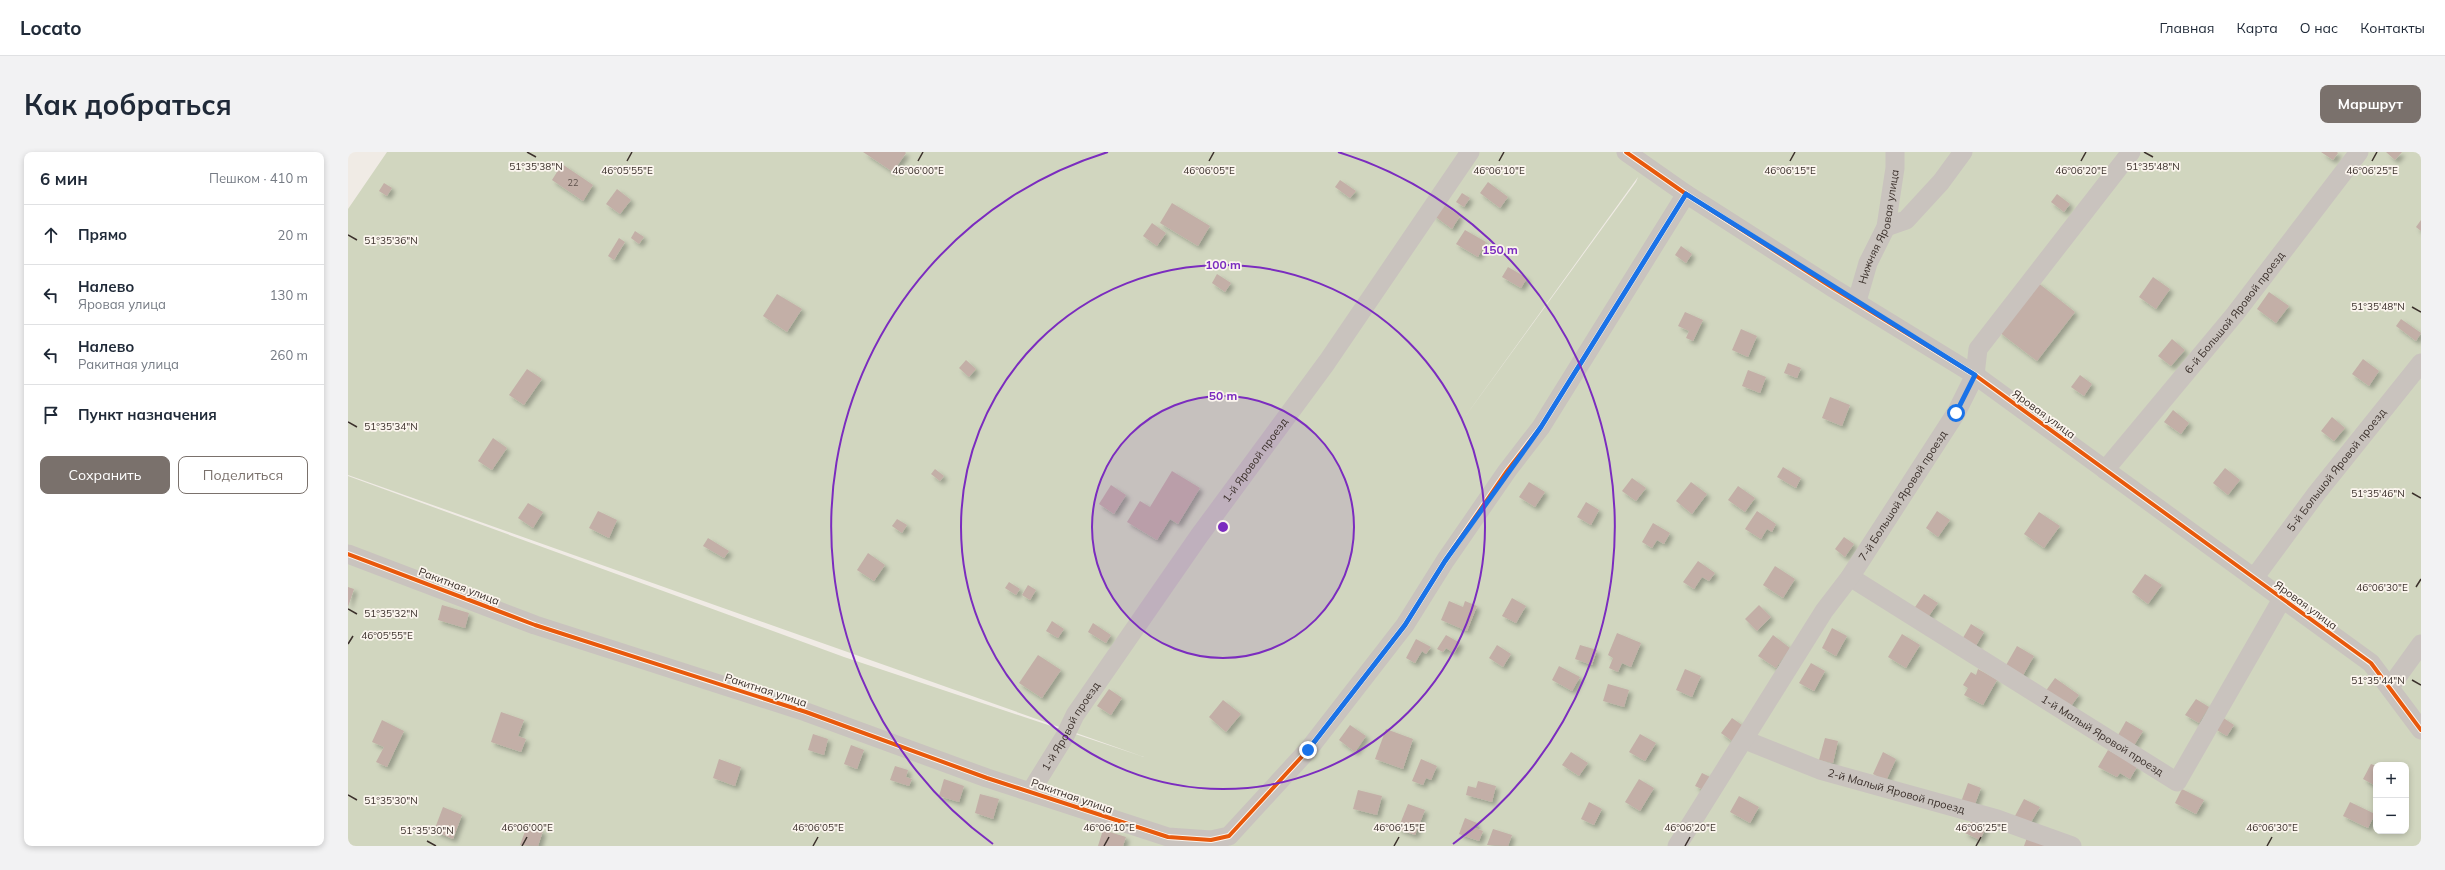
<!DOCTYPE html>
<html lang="ru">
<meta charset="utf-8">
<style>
:root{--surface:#fff;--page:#f2f2f3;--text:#1f2937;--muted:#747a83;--line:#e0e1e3;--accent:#7a716c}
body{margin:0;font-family:Mulish,sans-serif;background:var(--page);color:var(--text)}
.controls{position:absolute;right:12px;bottom:12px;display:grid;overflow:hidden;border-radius:8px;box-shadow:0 2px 6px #0003}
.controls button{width:36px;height:36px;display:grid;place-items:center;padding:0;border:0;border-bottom:1px solid var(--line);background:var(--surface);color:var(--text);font:20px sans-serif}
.stop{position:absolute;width:12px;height:12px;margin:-9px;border:3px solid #1a73e8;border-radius:50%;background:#fff}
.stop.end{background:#1a73e8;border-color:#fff;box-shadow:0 1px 4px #0008}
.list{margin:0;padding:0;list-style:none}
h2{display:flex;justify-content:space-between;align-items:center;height:52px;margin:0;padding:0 16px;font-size:17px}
h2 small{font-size:13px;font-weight:400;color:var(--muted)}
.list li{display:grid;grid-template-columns:26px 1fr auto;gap:12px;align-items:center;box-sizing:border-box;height:60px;padding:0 16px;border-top:1px solid var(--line)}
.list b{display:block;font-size:15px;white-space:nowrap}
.list p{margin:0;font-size:13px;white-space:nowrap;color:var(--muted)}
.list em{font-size:13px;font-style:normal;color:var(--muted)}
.actions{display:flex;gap:8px;padding:12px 16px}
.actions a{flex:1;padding:9px 0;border:1px solid var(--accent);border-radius:8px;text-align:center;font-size:14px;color:var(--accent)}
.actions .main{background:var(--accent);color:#fff}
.icon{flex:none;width:22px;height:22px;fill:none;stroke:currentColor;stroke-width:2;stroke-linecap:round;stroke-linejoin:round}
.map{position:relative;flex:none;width:2073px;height:694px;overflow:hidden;border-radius:8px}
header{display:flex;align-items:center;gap:24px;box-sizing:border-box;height:56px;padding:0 20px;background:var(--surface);border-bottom:1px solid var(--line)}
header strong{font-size:19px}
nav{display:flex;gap:22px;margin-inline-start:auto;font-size:14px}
.intro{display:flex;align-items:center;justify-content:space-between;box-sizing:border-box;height:96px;padding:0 24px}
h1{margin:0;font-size:28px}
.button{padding:10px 18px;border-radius:8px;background:var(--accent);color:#fff;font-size:14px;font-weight:700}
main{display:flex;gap:24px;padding:0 24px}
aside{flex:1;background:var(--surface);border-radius:8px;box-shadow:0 2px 6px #0003}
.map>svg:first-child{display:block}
.green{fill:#d1d6bf;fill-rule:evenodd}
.building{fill:#c3afa7;filter:url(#shadow)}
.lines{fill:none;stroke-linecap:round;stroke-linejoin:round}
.minor{stroke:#c9c3be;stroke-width:19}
.cycleway-casing{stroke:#fbf5ee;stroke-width:6}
.cycleway{stroke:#e8590c;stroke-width:4}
.route{stroke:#1a73e8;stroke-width:5}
.ticks{fill:none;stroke:#3b302b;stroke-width:1.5}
.ring{fill:none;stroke:#7b2cbf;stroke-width:2}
.labels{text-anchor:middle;stroke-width:3.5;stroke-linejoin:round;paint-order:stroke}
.number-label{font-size:9px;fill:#5d504a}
.street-label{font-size:11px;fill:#3b302b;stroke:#fbf5ee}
.ticks-label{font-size:10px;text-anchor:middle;fill:#3b302b;stroke:#fbf5ee;stroke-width:3.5;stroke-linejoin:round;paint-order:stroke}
.centre{fill:#7b2cbf;stroke:#fbf5ee;stroke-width:2}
.ring-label{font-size:12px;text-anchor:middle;font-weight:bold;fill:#7b2cbf;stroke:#fbf5ee;stroke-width:3.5;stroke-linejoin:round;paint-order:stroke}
</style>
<header>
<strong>Locato</strong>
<nav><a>Главная</a><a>Карта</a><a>О нас</a><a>Контакты</a></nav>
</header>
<div class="intro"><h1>Как добраться</h1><a class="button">Маршрут</a></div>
<main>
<aside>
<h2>6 мин<small>Пешком · 410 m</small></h2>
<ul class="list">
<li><svg class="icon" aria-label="ahead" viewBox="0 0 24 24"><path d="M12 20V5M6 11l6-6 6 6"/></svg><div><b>Прямо</b></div><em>20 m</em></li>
<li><svg class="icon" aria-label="left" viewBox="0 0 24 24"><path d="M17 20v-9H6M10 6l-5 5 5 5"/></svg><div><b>Налево</b><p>Яровая улица</p></div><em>130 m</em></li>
<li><svg class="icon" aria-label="left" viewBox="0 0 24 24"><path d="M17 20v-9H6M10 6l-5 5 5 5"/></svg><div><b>Налево</b><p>Ракитная улица</p></div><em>260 m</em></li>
<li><svg class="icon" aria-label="arrive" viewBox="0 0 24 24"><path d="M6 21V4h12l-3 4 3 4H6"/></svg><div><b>Пункт назначения</b></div></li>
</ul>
<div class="actions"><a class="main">Сохранить</a><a>Поделиться</a></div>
</aside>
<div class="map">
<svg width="2073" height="694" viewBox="0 0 2073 694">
<defs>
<filter id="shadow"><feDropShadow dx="3.5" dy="3.5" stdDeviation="2" flood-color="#0004"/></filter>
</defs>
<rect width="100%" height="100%" fill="#f0ebe5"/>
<path class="green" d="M 39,0 L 2073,0 L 2073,694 L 0,694 L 0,324 L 496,505 L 796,605 L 0,323 L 0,57 ZM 1290,25 L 1288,30 L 1111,273 ZM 2028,613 L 2058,613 L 2058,679 L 2028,679 Z"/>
<g class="building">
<path d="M 515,0 L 557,0 L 558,1 L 545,20 Z"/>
<path d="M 1973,0 L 1989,0 L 1990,1 L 1985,8 Z"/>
<path d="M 2038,0 L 2054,0 L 2047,8 Z"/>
<path d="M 214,12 L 245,33 L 235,49 L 204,28 Z"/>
<path d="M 992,28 L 1008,39 L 1002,46 L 987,35 Z"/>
<path d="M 1140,30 L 1160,45 L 1152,56 L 1132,41 Z"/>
<path d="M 36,31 L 44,36 L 39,44 L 31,39 Z"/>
<path d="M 269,37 L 283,48 L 272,62 L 258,52 Z"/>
<path d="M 1114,41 L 1122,46 L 1116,55 L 1108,50 Z"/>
<path d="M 1709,42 L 1722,52 L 1716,60 L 1703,50 Z"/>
<path d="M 824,51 L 862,74 L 850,94 L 812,71 Z"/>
<path d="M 1093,51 L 1112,64 L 1104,77 L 1085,63 Z"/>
<path d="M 2073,68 L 2073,79 L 2068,75 Z"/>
<path d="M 804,71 L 818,81 L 809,94 L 795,84 Z"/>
<path d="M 1117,78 L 1138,90 L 1130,105 L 1108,92 Z"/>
<path d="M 287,79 L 296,85 L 291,92 L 283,86 Z"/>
<path d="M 271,86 L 277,90 L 266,108 L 260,104 Z"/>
<path d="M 1333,94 L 1344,102 L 1338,111 L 1327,103 Z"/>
<path d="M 1160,115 L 1179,126 L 1173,136 L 1154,125 Z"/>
<path d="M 869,122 L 883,131 L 877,140 L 864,131 Z"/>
<path d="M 1805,125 L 1822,137 L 1808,157 L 1791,145 Z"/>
<path d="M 1689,130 L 1727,160 L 1689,209 L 1651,180 Z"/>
<path d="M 1921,140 L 1941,154 L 1928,171 L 1909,157 Z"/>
<path d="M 429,142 L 454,157 L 439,180 L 415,164 Z"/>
<path d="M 1337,160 L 1355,168 L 1345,189 L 1338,186 L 1341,179 L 1330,174 Z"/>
<path d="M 2053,167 L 2073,181 L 2068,189 L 2048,174 Z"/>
<path d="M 1393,177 L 1409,184 L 1400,205 L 1384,198 Z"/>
<path d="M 1824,187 L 1837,198 L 1823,214 L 1810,204 Z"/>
<path d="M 2015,207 L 2031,219 L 2021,234 L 2004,222 Z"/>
<path d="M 618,208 L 628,217 L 621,225 L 611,216 Z"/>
<path d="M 1440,211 L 1453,216 L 1449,226 L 1436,221 Z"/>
<path d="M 179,217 L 194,227 L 176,253 L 161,243 Z"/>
<path d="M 1400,218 L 1418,225 L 1412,241 L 1394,234 Z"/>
<path d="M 1732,223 L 1744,232 L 1736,244 L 1723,235 Z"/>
<path d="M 1482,245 L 1502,253 L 1494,274 L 1474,266 Z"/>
<path d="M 1825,258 L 1841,271 L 1833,282 L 1816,270 Z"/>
<path d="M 1984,265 L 1997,276 L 1986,289 L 1973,279 Z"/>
<path d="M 145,286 L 159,296 L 144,318 L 130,309 Z"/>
<path d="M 1435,315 L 1453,326 L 1448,336 L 1429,325 Z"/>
<path d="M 1877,316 L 1892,328 L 1880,343 L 1865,331 Z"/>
<path d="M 587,317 L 596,324 L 592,329 L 583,322 Z"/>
<path d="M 824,319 L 852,336 L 830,372 L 822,367 L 809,388 L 779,370 L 792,349 L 802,355 Z"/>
<path d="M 1284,326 L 1298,336 L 1288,349 L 1274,339 Z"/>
<path d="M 1181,330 L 1197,340 L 1187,355 L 1171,345 Z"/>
<path d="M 1343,330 L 1359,342 L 1344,362 L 1328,349 Z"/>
<path d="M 763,333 L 778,343 L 766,362 L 751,352 Z"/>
<path d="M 1390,334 L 1407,346 L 1397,360 L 1380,348 Z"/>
<path d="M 1238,350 L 1251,358 L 1243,373 L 1229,365 Z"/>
<path d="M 180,351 L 195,360 L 185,376 L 170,366 Z"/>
<path d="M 250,359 L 269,368 L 261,386 L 241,376 Z"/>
<path d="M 1409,359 L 1428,372 L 1424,380 L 1419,377 L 1413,387 L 1397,377 Z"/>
<path d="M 1589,359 L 1602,368 L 1590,385 L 1578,376 Z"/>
<path d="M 1691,360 L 1712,374 L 1696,396 L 1676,382 Z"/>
<path d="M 549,367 L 559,373 L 554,381 L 544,374 Z"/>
<path d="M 1305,371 L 1322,381 L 1316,392 L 1309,388 L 1304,396 L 1294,390 Z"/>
<path d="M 1496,385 L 1506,392 L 1497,405 L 1487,397 Z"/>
<path d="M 360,386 L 381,399 L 376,406 L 355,394 Z"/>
<path d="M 520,401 L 537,413 L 526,429 L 509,418 Z"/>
<path d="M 1350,409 L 1367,421 L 1361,429 L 1354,425 L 1346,437 L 1335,430 Z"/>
<path d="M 1427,414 L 1447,427 L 1435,446 L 1415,433 Z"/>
<path d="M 1797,422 L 1814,433 L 1800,452 L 1784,440 Z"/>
<path d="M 661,430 L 672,437 L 668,443 L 657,436 Z"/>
<path d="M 680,433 L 688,438 L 682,448 L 674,443 Z"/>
<path d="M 0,435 L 6,437 L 0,455 Z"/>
<path d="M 1576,442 L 1590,451 L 1578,468 L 1565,458 Z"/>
<path d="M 1164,446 L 1178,454 L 1168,471 L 1154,464 Z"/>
<path d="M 1101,449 L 1115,455 L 1117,449 L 1129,454 L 1119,479 L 1093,468 Z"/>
<path d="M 94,453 L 121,461 L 117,476 L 90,468 Z"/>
<path d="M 1411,453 L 1423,465 L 1409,479 L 1397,467 Z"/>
<path d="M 704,469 L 716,477 L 710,486 L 698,479 Z"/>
<path d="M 745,471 L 763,483 L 758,491 L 740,480 Z"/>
<path d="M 1623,472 L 1636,480 L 1625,499 L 1612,491 Z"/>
<path d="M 1484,476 L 1499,484 L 1488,504 L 1474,496 Z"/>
<path d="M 1269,481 L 1293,491 L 1283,515 L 1274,511 L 1270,520 L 1261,516 L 1265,506 L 1260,503 Z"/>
<path d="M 1554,482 L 1572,493 L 1558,516 L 1540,505 Z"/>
<path d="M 1098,483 L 1112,491 L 1106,501 L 1098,496 L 1095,500 L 1089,497 Z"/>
<path d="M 1425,483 L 1442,496 L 1428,516 L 1410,504 Z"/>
<path d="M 1068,487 L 1083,495 L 1078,502 L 1074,499 L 1067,511 L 1058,506 Z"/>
<path d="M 1149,493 L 1163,502 L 1155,515 L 1141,506 Z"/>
<path d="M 1232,493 L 1249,498 L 1244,513 L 1227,507 Z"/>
<path d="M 1669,494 L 1686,504 L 1674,525 L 1657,515 Z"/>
<path d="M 690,503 L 713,518 L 694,546 L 671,531 Z"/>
<path d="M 1463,511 L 1477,519 L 1466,539 L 1451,531 Z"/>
<path d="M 1211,514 L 1232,525 L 1224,539 L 1204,528 Z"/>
<path d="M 1337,517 L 1353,524 L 1344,545 L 1328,538 Z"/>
<path d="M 1630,517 L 1649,528 L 1635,553 L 1616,543 L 1620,536 L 1615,533 L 1623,520 L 1628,523 Z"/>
<path d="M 1707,526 L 1731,543 L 1721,557 L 1697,540 Z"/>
<path d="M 1260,532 L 1281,538 L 1276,555 L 1255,549 Z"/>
<path d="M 761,537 L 774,546 L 763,563 L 749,554 Z"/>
<path d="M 1848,547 L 1861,555 L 1851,571 L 1837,563 Z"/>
<path d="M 875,548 L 893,562 L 878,580 L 861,565 Z"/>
<path d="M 153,560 L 176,568 L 170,584 L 178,587 L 173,600 L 143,590 Z"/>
<path d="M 1874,565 L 1886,573 L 1879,584 L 1867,577 Z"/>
<path d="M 1384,566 L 1394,573 L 1384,589 L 1373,581 Z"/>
<path d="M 34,568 L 56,579 L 39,615 L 28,610 L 36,595 L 24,590 Z"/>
<path d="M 1778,569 L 1795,579 L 1785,595 L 1769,585 Z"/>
<path d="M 1002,573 L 1018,584 L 1007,600 L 991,588 Z"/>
<path d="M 1038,577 L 1065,587 L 1055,617 L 1027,607 Z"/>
<path d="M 465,582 L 480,587 L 476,603 L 460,598 Z"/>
<path d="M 1292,582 L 1308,591 L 1297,609 L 1281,600 Z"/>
<path d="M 1477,586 L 1490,589 L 1485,611 L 1471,608 Z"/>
<path d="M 503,593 L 516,598 L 509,617 L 496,612 Z"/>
<path d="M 1760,598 L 1789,615 L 1782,627 L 1772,621 L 1769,625 L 1750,615 Z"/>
<path d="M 1223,600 L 1240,611 L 1231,624 L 1214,613 Z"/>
<path d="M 1535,600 L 1548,607 L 1538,629 L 1525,622 Z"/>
<path d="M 371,607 L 393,615 L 387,634 L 365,626 Z"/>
<path d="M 1073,607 L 1089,614 L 1083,628 L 1078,626 L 1075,633 L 1064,629 Z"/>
<path d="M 2023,612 L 2028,614 L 2028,634 L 2015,627 Z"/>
<path d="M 547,614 L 560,618 L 558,625 L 564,627 L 561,634 L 542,628 Z"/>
<path d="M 1354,621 L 1366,627 L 1360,640 L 1347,634 Z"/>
<path d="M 596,627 L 616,634 L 611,650 L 591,644 Z"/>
<path d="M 1291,627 L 1306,636 L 1292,659 L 1277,650 Z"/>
<path d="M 1130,629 L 1148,634 L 1144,650 L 1118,643 L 1120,634 L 1128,636 Z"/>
<path d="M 1620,631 L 1633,636 L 1626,655 L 1613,650 Z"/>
<path d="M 1834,637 L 1856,648 L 1848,662 L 1827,651 Z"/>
<path d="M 1010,638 L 1034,644 L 1029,663 L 1005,657 Z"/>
<path d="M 632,642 L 651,647 L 645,667 L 627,661 Z"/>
<path d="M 1391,644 L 1411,655 L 1402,671 L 1382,660 Z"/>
<path d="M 1676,647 L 1692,655 L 1682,672 L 1667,664 Z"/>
<path d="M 1241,650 L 1254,657 L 1246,673 L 1233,667 Z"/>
<path d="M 2002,650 L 2027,662 L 2020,676 L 1995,664 Z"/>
<path d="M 1060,652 L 1077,658 L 1067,683 L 1050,677 Z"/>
<path d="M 95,655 L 114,663 L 105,687 L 86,679 Z"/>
<path d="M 1626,664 L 1640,671 L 1632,688 L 1617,681 Z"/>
<path d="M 1117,666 L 1129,671 L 1127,676 L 1135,679 L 1131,689 L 1111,682 Z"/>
<path d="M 179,674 L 195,679 L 190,694 L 172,693 Z"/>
<path d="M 1145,677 L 1164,683 L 1160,694 L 1139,693 Z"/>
<path d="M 755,678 L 778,685 L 775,694 L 750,694 Z"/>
<path d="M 1681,680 L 1700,694 L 1676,694 Z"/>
</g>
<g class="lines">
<g class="minor">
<path d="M 1278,0 L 1338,42 L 1485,136 L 1627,223 L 2023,511 L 2073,578"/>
<path d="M 1538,75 L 1558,68 L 1593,30 L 1615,0"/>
<path id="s1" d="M 1509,149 L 1520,111 L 1538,75 L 1547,16 L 1547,0"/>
<path id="s2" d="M 1757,318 L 1887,162 L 2011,0"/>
<path d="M 0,402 L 187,473 L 458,560 L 639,626 L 820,685 L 863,688 L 881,684 L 960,598 L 1057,473 L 1097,409 L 1159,319 L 1193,275 L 1338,42"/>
<path id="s3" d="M 1502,425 L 1829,630 L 1934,447"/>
<path id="s4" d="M 1906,426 L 1968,342 L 2073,211"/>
<path d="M 2042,535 L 2073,492"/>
<path id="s5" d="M 1397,588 L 1472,618 L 1649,667 L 1724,694"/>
<path id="s6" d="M 683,639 L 717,584 L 727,563 L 851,384 L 979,210 L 1122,0"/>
<path id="s7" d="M 1329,694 L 1476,459 L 1502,425 L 1608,261 L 1627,223 L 1630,197 L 1783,0"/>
</g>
<defs>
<g id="cycleway">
<path d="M 1278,0 L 1338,42 L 1485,136 L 1627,223 L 2023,511 L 2073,578"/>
<path d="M 0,402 L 187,473 L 458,560 L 639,626 L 820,685 L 863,688 L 881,684 L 960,598 L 1057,473 L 1097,409 L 1159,319 L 1193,275 L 1338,42"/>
</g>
</defs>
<use href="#cycleway" class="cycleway-casing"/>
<use href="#cycleway" class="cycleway"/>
</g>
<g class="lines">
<path class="route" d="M 960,598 L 1057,473 L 1097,409 L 1193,275 L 1338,42 L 1627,223 L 1608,261"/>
</g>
<path class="ticks" d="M 179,0 L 188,5M 1796,0 L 1805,5M 279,9 L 284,0M 570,9 L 575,0M 861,9 L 866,0M 1151,9 L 1156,0M 1442,9 L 1447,0M 1733,9 L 1738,0M 2024,9 L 2029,0M 0,83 L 9,88M 2064,155 L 2073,160M 0,270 L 9,275M 2064,341 L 2073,346M 2068,435 L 2073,427M 0,457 L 9,462M 0,492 L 5,484M 2064,528 L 2073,533M 0,643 L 9,648M 79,689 L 88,694M 174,694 L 179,685M 465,694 L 470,685M 756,694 L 761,685M 1046,694 L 1051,685M 1337,694 L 1342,685M 1628,694 L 1633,685M 1919,694 L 1924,685"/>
<circle cx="875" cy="375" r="131" fill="#7b2cbf" fill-opacity=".12"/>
<g class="ring">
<circle cx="875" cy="375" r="131"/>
<circle cx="875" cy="375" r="262"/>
<path d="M645 692A392 392 0 0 1 760 0M990 0A392 392 0 0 1 1105 692"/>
</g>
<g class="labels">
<g class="number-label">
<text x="225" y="34">22</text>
</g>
<g class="street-label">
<text dy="4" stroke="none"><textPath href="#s1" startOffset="78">Нижняя Яровая улица</textPath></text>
<text dy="4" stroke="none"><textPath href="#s2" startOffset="204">6-й Большой Яровой проезд</textPath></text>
<text transform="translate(1696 262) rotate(36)" y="4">Яровая улица</text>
<text dy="4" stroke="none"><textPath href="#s6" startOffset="400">1-й Яровой проезд</textPath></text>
<text dy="4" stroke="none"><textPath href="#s4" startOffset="136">5-й Большой Яровой проезд</textPath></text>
<text dy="4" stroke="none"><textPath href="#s7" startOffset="417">7-й Большой Яровой проезд</textPath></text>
<text transform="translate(111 434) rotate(21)" y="4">Ракитная улица</text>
<text transform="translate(1958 453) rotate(36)" y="4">Яровая улица</text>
<text transform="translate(418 538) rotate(18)" y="4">Ракитная улица</text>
<text dy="4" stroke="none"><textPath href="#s6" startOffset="76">1-й Яровой проезд</textPath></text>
<text dy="4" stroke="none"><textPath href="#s3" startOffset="298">1-й Малый Яровой проезд</textPath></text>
<text dy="4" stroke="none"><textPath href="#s5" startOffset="160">2-й Малый Яровой проезд</textPath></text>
<text transform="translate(724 644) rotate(19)" y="4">Ракитная улица</text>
</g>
</g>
<g class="ticks-label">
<text x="188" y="18">51°35'38"N</text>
<text x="1805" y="18">51°35'48"N</text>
<text x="861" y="22">46°06'05"E</text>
<text x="1442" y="22">46°06'15"E</text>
<text x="2024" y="22">46°06'25"E</text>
<text x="279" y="22">46°05'55"E</text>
<text x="570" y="22">46°06'00"E</text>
<text x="1151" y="22">46°06'10"E</text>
<text x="1733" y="22">46°06'20"E</text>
<text x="43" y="92">51°35'36"N</text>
<text x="2030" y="158">51°35'48"N</text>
<text x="43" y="278">51°35'34"N</text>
<text x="2030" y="345">51°35'46"N</text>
<text x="2034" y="439">46°06'30"E</text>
<text x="43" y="465">51°35'32"N</text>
<text x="39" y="487">46°05'55"E</text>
<text x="2030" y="532">51°35'44"N</text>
<text x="43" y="652">51°35'30"N</text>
<text x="179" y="679">46°06'00"E</text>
<text x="470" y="679">46°06'05"E</text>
<text x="761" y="679">46°06'10"E</text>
<text x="1051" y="679">46°06'15"E</text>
<text x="1342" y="679">46°06'20"E</text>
<text x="1633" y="679">46°06'25"E</text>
<text x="1924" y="679">46°06'30"E</text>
<text x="79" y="682">51°35'30"N</text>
</g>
<circle cx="875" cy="375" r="6" class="centre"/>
<g class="ring-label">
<text x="1152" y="102">150 m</text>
<text x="875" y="117">100 m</text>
<text x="875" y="248">50 m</text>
</g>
</svg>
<div class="controls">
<button>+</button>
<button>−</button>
</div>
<div class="stop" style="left:1608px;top:261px"></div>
<div class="stop end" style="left:960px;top:598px"></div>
</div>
</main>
